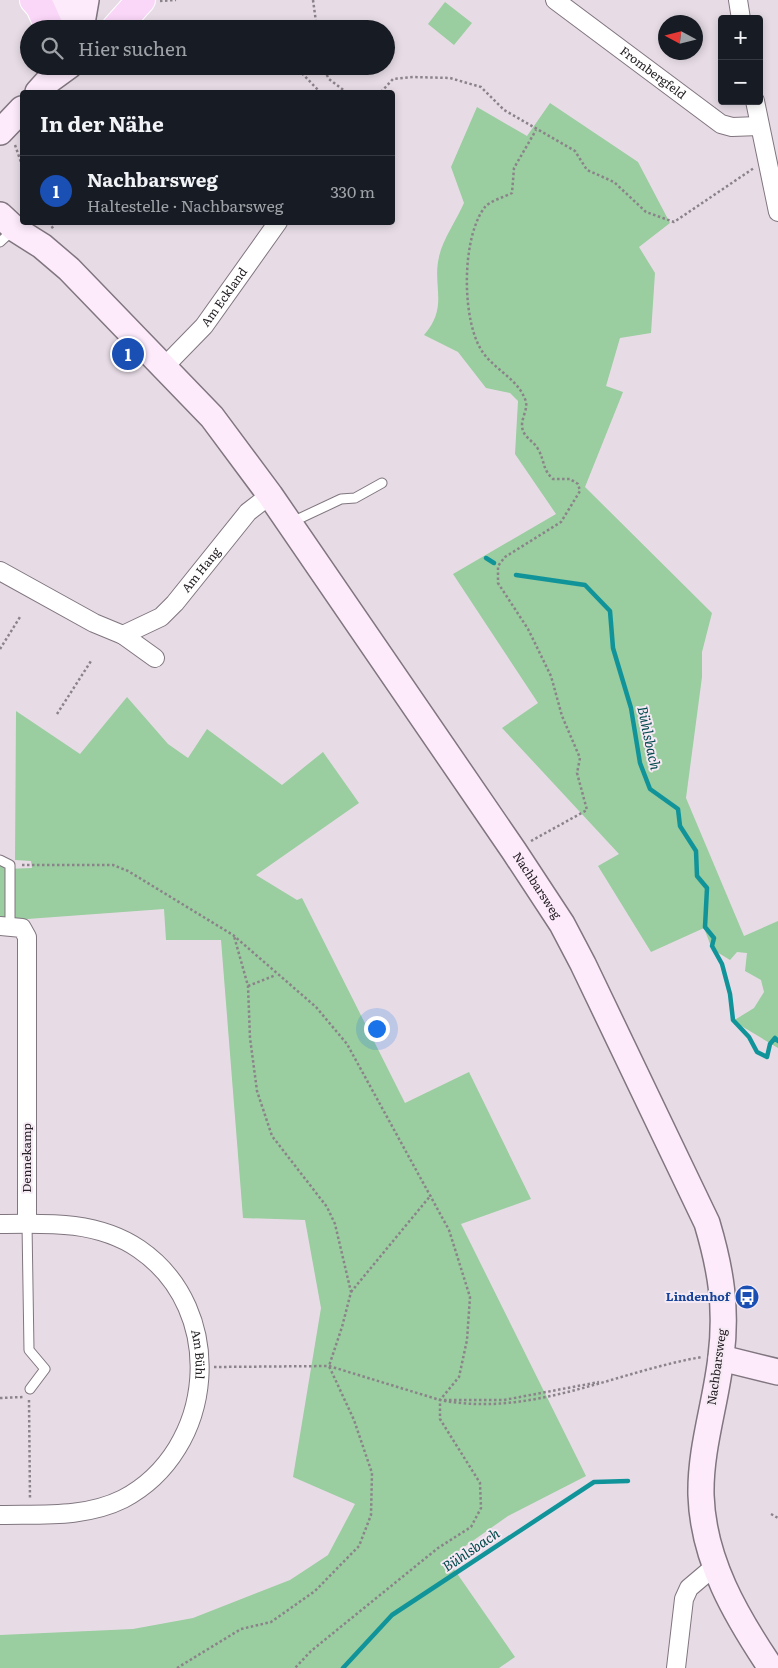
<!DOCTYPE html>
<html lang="de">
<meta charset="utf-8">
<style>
:root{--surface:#171b24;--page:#242831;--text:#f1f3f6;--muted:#9ea1a6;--line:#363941;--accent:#1a73e8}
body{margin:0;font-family:Literata,serif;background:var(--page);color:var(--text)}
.controls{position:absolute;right:15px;top:15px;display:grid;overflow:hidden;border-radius:5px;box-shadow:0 2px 8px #0003}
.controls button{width:45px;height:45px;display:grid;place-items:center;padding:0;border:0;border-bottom:1px solid var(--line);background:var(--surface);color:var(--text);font:25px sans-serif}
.compass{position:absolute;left:658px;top:15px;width:45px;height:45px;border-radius:50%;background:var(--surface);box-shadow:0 2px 8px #0003;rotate:277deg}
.you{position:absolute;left:376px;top:1028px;width:18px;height:18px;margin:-12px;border:4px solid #fff;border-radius:50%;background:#1a73e8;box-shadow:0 0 0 8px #1a73e833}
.badge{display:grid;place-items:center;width:32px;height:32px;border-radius:50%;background:var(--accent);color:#fff;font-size:16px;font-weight:700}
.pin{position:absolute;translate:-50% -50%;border:2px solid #fff;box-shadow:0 1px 5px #0006}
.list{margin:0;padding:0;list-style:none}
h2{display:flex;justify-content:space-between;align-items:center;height:65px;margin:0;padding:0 20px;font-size:21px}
h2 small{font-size:16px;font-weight:400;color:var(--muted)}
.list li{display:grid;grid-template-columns:32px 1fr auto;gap:15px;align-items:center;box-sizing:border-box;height:70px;padding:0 20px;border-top:1px solid var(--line)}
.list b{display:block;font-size:19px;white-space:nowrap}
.list p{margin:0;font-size:16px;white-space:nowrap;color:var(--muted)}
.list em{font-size:16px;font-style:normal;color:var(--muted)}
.icon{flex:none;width:28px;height:28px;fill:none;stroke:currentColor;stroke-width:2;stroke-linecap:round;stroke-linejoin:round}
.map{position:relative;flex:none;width:778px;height:1668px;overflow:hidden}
.search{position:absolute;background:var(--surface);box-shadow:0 2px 8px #0003;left:20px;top:20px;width:375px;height:55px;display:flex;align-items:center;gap:12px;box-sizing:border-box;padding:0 18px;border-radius:28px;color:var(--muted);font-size:19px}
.panel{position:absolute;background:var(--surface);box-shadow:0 2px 8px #0003;left:20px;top:90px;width:375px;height:135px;border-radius:5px}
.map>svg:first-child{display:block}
.green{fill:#9acd9f}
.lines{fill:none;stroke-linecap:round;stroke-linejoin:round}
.stream{stroke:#10949a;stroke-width:4.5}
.lane-casing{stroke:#80767f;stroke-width:11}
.street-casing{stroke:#80767f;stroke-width:20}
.secondary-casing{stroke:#80767f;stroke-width:28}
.primary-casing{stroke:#fff;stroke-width:30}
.path{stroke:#8b838a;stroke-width:2.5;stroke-dasharray:2.5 2.5;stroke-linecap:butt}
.lane{stroke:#fff;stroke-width:9}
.street{stroke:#fff;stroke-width:18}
.secondary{stroke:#fdebfc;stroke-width:25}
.primary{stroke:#fad6f8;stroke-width:28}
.labels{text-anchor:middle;stroke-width:4;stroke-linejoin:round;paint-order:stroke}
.street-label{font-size:12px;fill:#252125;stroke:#f5e9f4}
.transit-label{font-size:12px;font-weight:bold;fill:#164399;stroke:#f5e9f4;text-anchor:end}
.water-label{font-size:14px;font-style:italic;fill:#034a4d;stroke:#f5e9f4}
</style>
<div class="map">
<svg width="778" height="1668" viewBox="0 0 778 1668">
<rect width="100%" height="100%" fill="#e7dce6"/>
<g class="green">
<path d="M 445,2 L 472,23 L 454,45 L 428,24 Z"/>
<path d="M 550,103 L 638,162 L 670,223 L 639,247 L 655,273 L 651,333 L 620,338 L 606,386 L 623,392 L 585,487 L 712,613 L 702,652 L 702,677 L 686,798 L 744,936 L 778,921 L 778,1048 L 733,1021 L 754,1008 L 764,992 L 761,980 L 745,971 L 747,953 L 737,952 L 730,960 L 712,949 L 704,928 L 651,952 L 598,866 L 619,854 L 502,728 L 538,703 L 453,574 L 556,514 L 515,454 L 518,401 L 510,393 L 486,388 L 458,352 L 424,335 C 449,307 432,286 439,257 C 442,241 457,219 464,203 L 451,167 L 477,107 L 527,136 Z"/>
<path d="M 127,697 L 168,744 L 188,758 L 207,729 L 282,785 L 323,752 L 359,803 L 256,875 L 297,900 L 302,898 L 405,1103 L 469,1072 L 531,1199 L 461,1224 L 586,1476 L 508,1516 L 447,1559 L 515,1657 L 499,1668 L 0,1668 L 0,1635 L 133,1629 L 193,1618 L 290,1580 L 328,1555 L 355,1504 L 293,1477 L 321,1308 L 305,1220 L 243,1218 L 221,940 L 166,940 L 164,909 L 0,921 L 0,865 L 5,869 L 32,868 L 31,861 L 15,860 L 16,711 L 80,754 Z"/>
</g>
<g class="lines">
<g class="stream">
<path d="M 486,558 L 494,563"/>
<path d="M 516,575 L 585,585 L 610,611 L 613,648 L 631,708 L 640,763 L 650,789 L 678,809 L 680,826 L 696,851 L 697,876 L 707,888 L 705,927 L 714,938 L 712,946 L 722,964 L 730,994 L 733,1020 L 749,1037 L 757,1052 L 767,1057 L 770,1044 L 775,1038 L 778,1041"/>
<path d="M 343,1668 L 392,1615 L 594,1482 L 628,1481"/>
</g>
<defs>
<g id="lane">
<path d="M 0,242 L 13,230"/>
<path d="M 292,522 L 341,499 L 355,498 L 382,483"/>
<path d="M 0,860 L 10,865 L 10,925"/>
<path d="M 27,1224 L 29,1350 L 45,1369 L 30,1389"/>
</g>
<g id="street">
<path id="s1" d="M 555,0 L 721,124 L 732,127 L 759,126"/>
<path d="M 738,0 L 741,19"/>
<path d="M 755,101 L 778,212"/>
<path id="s2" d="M 165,366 L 204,326 L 278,222"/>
<path d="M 0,571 L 94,623 L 123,635 L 155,658"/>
<path id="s3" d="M 123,635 L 161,617 L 175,603 L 248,512 L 270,495"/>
<path d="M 0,926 L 22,928 L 27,937 L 27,1224"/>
<path id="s4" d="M 0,1224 C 48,1223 98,1221 139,1249 C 228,1310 216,1450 123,1499 C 85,1518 41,1514 0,1515"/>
<path d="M 676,1668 L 684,1599 L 689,1588 L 715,1566"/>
</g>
<g id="secondary">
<path d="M 59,29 L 63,0"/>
<path d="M 81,29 L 86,0"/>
<path d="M 38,92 L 47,82 L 69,66"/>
<path d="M 0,132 L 22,109"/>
<path id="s5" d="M 0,215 L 15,229 L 42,246 L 69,269 L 212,417 L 270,495 L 514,851 L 562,924 L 583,964 L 707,1223 C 721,1270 727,1308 721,1357 C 716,1403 700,1448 701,1495 C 703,1560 736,1616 771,1668"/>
<path d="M 721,1358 L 778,1372"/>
</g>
<g id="primary">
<path d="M 34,0 L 40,7 L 50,29"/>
<path d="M 115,29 L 141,0"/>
</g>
</defs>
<use href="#lane" class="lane-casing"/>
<use href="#street" class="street-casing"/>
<use href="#secondary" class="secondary-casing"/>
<use href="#primary" class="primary-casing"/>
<g class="path">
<path d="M 313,0 L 317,29"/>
<path d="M 160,1 L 176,0"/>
<path d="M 280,29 L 280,26"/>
<path d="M 295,66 L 320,92"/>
<path d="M 322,66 L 329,79 L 346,92"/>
<path d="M 381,92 L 393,79 L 413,77 L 450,78 L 481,87 L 504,110 L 575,151 L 587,170 L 614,182 L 646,212 L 674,222 L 754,168"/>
<path d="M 15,145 L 22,165"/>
<path d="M 49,222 L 54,230"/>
<path d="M 0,649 L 20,617"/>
<path d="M 57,714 L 91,661"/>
<path d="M 531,841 L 587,810 L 577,773 L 580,758 L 562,716 L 551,676 L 528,629 L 498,583 L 498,566 L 505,557 L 561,522 L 580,491 L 578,484 L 570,479 L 553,479 C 542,469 545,461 538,449 C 533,440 522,437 522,425 C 522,416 529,408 525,399 C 517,379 497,371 484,354 C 461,324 461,237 485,207 C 490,201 504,197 512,193 L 514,168 L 536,130"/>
<path d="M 22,865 L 113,865 L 128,871 L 233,935 L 316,1007 L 347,1044 L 449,1230 L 470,1297 L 467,1340 L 459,1377 L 440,1400 L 440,1419 L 480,1483 L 481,1508 L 471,1527 L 438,1548 L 311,1651 L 295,1668"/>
<path d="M 248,986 L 276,975"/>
<path d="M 351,1292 L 431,1195"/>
<path d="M 214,1367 L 329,1366 L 440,1400 C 531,1418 614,1372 702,1357"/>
<path d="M 0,1398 L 23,1397"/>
<path d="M 29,1400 L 30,1500"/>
<path d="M 444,1400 L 504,1400 L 599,1382"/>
<path d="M 771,1514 L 778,1518"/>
<path d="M 177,1668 L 241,1629 L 271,1622 L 315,1591 L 359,1546 L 371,1515 L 372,1473 L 354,1420 L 329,1366 L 342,1327 L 351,1292 L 335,1224 L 327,1207 L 272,1136 L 257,1091 L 250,1038 L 248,986 L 234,936"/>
</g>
<use href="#lane" class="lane"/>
<use href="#street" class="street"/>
<use href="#secondary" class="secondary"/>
<use href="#primary" class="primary"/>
</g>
<defs>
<symbol id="bus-disc" viewBox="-11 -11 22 22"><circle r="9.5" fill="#1a4fb4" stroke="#f5e9f4"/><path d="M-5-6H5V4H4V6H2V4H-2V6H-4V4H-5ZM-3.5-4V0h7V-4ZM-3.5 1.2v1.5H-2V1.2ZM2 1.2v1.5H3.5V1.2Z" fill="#fff"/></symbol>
</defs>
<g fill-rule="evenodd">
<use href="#bus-disc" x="733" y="1283" width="28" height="28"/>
</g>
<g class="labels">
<g class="street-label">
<text dy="4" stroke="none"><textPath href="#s1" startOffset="122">Frombergfeld</textPath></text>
<text dy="4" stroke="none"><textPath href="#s2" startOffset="91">Am Eckland</textPath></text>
<text dy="4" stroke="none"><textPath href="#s3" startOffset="104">Am Hang</textPath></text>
<text dy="4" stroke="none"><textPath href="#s5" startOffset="864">Nachbarsweg</textPath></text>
<text transform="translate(27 1158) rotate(-90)" y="4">Dennekamp</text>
<text dy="4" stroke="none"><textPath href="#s4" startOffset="269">Am Bühl</textPath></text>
<text transform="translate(717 1367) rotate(-82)" y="4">Nachbarsweg</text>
</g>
<g class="transit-label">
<text x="730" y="1301">Lindenhof</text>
</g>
<g class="water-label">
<text transform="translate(649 738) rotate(78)" y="5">Bühlsbach</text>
<text transform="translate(471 1550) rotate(-34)" y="5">Bühlsbach</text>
</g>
</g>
</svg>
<div class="controls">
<button>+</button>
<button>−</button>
</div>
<svg class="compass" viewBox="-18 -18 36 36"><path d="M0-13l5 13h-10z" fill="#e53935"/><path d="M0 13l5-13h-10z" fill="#9ea1a6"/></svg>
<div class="you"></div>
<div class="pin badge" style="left:128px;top:354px;background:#1a4fb4">1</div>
<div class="search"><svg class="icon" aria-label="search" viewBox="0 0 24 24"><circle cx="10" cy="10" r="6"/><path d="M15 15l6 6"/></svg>Hier suchen</div>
<section class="panel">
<h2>In der Nähe<small></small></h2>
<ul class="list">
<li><span class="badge" style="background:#1a4fb4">1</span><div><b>Nachbarsweg</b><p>Haltestelle · Nachbarsweg</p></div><em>330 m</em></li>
</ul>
</section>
</div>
